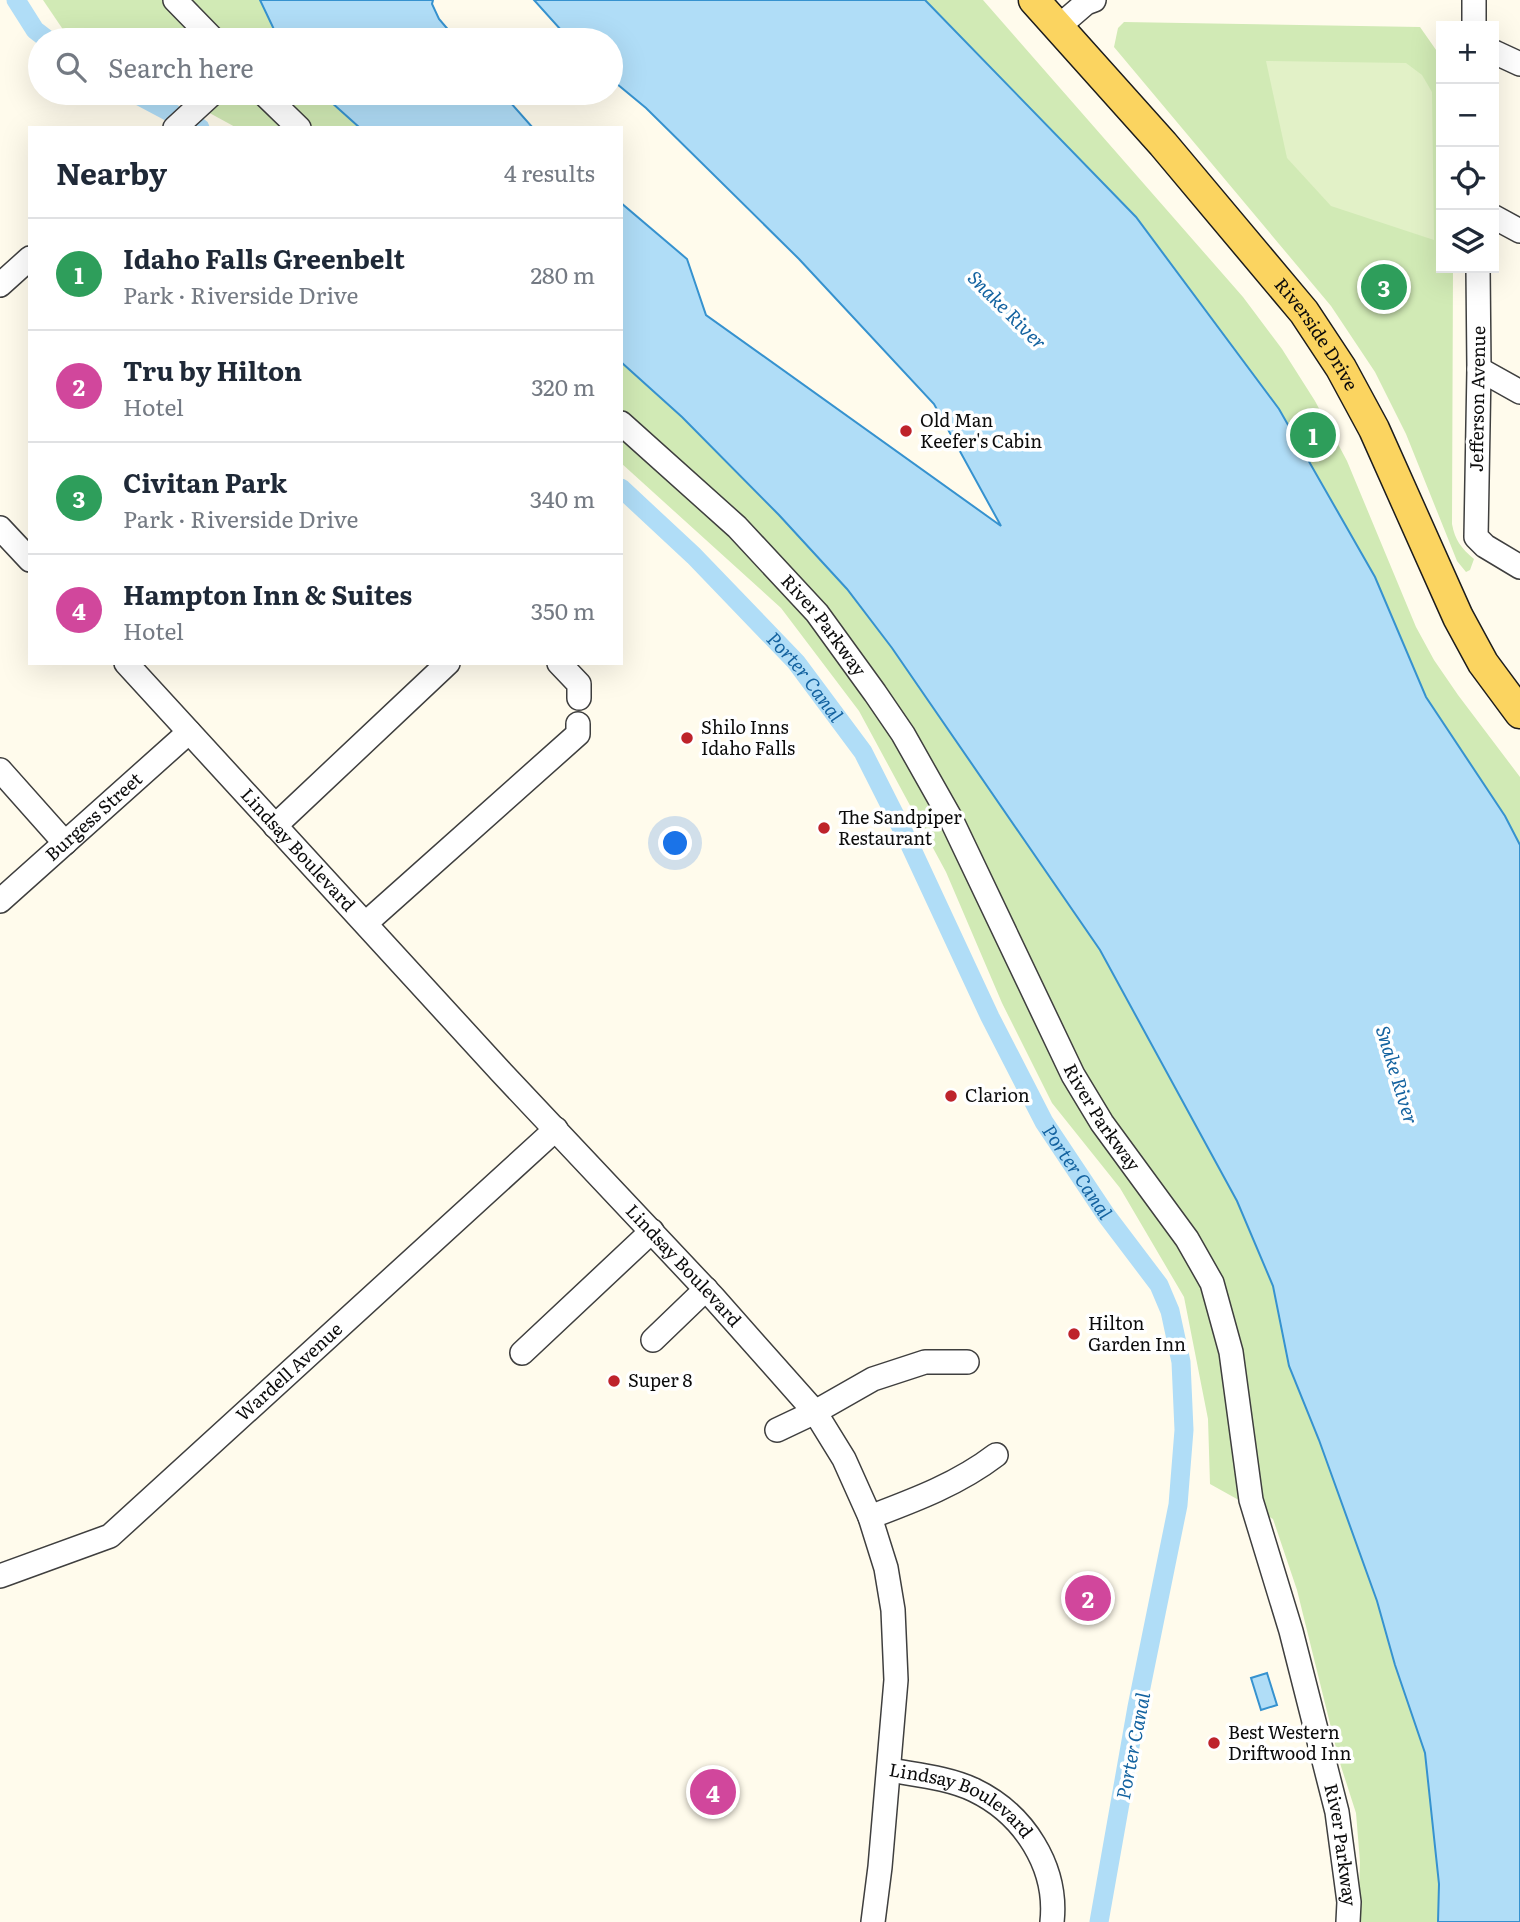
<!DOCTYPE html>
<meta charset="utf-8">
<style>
:root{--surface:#fff;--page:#f2f2f3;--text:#1f2937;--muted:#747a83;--line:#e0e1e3;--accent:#0b8043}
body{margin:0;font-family:Literata,serif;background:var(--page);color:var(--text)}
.controls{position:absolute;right:21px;top:21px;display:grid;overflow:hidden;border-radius:0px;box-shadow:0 7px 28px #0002}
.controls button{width:63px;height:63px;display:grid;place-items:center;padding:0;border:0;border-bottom:2px solid var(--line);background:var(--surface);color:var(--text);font:35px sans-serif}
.you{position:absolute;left:676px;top:844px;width:24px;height:24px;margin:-18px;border:5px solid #fff;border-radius:50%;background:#1a73e8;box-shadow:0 0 0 10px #1a73e833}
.badge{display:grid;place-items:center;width:46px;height:46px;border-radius:50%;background:var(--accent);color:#fff;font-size:23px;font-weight:700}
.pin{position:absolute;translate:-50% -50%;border:4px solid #fff;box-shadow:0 2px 7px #0006}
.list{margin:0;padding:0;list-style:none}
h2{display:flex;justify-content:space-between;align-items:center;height:91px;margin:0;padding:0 28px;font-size:30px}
h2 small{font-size:23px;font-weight:400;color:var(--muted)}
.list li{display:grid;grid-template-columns:46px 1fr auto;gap:21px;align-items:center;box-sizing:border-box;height:112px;padding:0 28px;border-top:2px solid var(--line)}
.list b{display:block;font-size:26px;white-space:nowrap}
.list p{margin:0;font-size:23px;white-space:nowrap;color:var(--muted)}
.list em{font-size:23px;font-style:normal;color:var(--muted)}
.icon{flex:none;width:38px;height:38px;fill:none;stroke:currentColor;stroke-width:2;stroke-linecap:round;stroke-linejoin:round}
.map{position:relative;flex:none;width:1520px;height:1922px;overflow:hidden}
.search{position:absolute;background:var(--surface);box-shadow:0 7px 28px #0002;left:28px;top:28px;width:595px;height:77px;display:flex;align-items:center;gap:18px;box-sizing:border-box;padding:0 24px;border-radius:38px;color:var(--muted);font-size:26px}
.panel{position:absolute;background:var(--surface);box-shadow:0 7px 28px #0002;left:28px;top:126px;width:595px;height:539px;border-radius:0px}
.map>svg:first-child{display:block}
.green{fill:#d1eab5}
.pitch{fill:#e2f1c7}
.water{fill:#b0ddf7;stroke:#3692cf;stroke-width:2}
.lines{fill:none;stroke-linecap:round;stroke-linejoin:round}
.canal{stroke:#b0ddf7;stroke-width:19}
.minor-casing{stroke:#3f3f3f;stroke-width:26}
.major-casing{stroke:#1d1d1d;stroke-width:33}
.minor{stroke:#fff;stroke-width:23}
.major{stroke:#fbd460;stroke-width:30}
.poi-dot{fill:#be232b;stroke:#fff;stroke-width:2.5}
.labels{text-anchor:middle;stroke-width:7;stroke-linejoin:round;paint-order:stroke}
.street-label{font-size:18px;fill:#0c0c0c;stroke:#fff}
.poi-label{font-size:18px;fill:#0c0c0c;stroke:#fff;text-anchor:start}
.water-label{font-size:19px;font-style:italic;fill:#1463a0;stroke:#fff}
</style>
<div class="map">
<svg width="1520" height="1922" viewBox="0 0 1520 1922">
<rect width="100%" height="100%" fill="#fffbec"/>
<g class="green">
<path d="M 43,0 L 260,0 L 280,40 L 80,40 L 64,31 Z"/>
<path d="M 925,0 L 983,0 L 1243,297 L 1282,349 L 1315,401 L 1347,461 L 1416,627 L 1434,660 L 1458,695 L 1520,777 L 1520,845 L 1505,816 L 1426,697 L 1375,577 L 1279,409 L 1136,217 Z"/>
<path d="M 1124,22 L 1420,27 L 1441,57 L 1441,268 L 1453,268 L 1452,524 C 1455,540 1461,548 1474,559 L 1470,570 L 1466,572 L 1457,561 L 1406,434 L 1375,372 L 1331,306 L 1114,47 L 1118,28 Z"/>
<path d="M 173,93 L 321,93 L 360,128 L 237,128 Z"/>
<path d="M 621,362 L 682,417 L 779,515 L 848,589 L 892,648 L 1100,950 L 1237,1201 L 1273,1286 L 1289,1366 L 1319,1440 L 1377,1601 L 1395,1665 L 1425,1753 L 1439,1884 L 1438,1922 L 1358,1922 L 1360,1862 L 1356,1813 L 1339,1760 L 1297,1590 L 1273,1519 L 1210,1484 L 1208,1419 L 1184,1297 L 1120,1188 L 1052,1103 L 1002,1003 L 946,872 L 859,711 L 781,608 L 621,463 Z"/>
</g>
<path class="pitch" d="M 1266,61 L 1406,63 L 1422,75 L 1432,92 L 1434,240 L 1331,206 L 1287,158 Z"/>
<g class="water">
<path d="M 260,0 L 433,0 L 432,4 L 439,19 L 457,40 L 279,40 Z"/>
<path d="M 534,0 L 925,0 L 1136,217 L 1279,409 L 1375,577 L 1426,697 L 1505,816 L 1520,845 L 1520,1922 L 1438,1922 L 1439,1884 L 1425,1753 L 1395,1665 L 1377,1601 L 1319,1440 L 1289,1366 L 1273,1286 L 1237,1201 L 1100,950 L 892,648 L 847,589 L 779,515 L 682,417 L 621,362 L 621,203 L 687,259 L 706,315 L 1001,526 L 934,404 L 799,259 L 646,108 L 611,79 L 611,40 L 570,40 Z"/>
<path d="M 321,93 L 502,93 L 533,128 L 360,128 Z"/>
<path d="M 1267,1673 L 1277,1705 L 1261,1710 L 1251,1678 Z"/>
</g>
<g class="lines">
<g class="canal">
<path d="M 16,0 L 35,30 L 48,40"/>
<path d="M 134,93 L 200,128"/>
<path id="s1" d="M 621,488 L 694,556 L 796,662 L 863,752 L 909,843 L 990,1017 L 1044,1122 L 1106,1215 L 1159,1285 L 1170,1311 L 1181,1362 L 1184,1430 L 1178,1505 L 1137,1707 L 1099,1922"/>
</g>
<defs>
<g id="minor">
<path d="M 175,0 L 214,40"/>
<path d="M 1474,0 L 1474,26"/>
<path d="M 1057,28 L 1086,3 L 1094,0"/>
<path d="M 1494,52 L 1520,64"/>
<path d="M 263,93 L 299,128"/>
<path d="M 175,128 L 213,93"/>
<path d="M 1494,217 L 1520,231"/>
<path d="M 1478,268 L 1479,369 L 1476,537 L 1485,546 L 1520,567"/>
<path d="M 0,285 L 30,258"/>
<path d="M 1479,369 L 1520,392"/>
<path id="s2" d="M 621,423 L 737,527 L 817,613 L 875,693 L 903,734 L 951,819 L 1073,1075 L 1102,1123 L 1187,1239 L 1212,1283 L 1231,1352 L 1251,1500 L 1291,1631 L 1337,1812 L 1349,1902 L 1348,1922"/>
<path d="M 0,528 L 30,560"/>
<path id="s3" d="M 126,663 L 502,1073 L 713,1297 L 815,1412 L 844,1459 L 870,1517 L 886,1568 L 893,1610 L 896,1680 L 880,1867 L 873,1922"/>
<path d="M 559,663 L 579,684 L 579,698"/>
<path d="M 0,770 L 65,843"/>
<path d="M 275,826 L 448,663"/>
<path id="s4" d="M 0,901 L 189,732"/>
<path d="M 366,923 L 578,734 L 578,724"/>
<path d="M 653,1340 L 706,1289"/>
<path d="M 522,1353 L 652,1231"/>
<path d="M 777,1430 L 815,1412 L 873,1379 L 925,1362 L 967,1362"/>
<path d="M 870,1517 C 915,1500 958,1484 996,1455"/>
<path id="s5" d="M 0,1576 L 110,1536 L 556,1129"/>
<path id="s6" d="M 890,1770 C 917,1775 949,1778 974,1790 C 1024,1814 1058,1867 1052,1922"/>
</g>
<g id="major">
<path id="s7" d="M 1034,0 L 1163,144 L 1304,312 L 1341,368 L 1374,429 L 1458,617 L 1483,663 L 1520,713"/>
</g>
</defs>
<use href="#minor" class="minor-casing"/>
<use href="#major" class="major-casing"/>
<use href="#minor" class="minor"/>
<use href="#major" class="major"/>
</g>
<g class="poi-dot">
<circle cx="906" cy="431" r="7"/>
<circle cx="687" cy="738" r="7"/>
<circle cx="824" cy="828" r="7"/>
<circle cx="951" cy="1096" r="7"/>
<circle cx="1074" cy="1334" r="7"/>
<circle cx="614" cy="1381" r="7"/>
<circle cx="1214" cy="1743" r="7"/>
</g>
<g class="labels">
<g class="street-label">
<text dy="6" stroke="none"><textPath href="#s7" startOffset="438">Riverside Drive</textPath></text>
<text transform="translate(1478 399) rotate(-89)" y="6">Jefferson Avenue</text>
<text dy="6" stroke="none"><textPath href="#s2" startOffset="287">River Parkway</textPath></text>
<text dy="6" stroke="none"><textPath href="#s4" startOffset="126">Burgess Street</textPath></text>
<text dy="6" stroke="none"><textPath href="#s3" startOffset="254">Lindsay Boulevard</textPath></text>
<text dy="6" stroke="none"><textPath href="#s2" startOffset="854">River Parkway</textPath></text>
<text dy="6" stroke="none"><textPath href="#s3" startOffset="821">Lindsay Boulevard</textPath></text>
<text dy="6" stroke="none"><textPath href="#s5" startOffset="360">Wardell Avenue</textPath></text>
<text dy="6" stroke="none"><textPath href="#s6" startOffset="79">Lindsay Boulevard</textPath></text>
<text dy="6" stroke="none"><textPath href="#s2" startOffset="1631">River Parkway</textPath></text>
</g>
<g class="poi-label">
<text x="920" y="427">Old Man<tspan x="920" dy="21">Keefer's Cabin</tspan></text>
<text x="701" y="734">Shilo Inns<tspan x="701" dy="21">Idaho Falls</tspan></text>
<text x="838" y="824">The Sandpiper<tspan x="838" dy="21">Restaurant</tspan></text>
<text x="965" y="1102">Clarion</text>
<text x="1088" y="1330">Hilton<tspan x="1088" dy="21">Garden Inn</tspan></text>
<text x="628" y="1387">Super 8</text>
<text x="1228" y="1739">Best Western<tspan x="1228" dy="21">Driftwood Inn</tspan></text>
</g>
<g class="water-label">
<text transform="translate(1007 310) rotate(45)" y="7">Snake River</text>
<text dy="7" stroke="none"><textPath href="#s1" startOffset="264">Porter Canal</textPath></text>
<text transform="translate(1397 1075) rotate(73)" y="7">Snake River</text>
<text dy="7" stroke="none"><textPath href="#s1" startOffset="831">Porter Canal</textPath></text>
<text transform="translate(1133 1746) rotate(-79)" y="7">Porter Canal</text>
</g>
</g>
</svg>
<div class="controls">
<button>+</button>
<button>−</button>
<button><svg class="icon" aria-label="locate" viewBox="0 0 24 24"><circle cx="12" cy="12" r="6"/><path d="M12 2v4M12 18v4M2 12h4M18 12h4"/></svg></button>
<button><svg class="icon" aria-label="layers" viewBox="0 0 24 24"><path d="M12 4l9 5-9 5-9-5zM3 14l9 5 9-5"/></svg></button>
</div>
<div class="you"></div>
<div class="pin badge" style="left:1313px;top:435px;background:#2e9e5b">1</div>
<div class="pin badge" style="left:1088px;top:1598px;background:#d1479c">2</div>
<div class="pin badge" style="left:1384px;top:287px;background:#2e9e5b">3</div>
<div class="pin badge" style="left:713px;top:1792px;background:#d1479c">4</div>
<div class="search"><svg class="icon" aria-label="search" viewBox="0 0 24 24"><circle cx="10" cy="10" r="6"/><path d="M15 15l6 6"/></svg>Search here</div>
<section class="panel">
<h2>Nearby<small>4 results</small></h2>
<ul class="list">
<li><span class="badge" style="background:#2e9e5b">1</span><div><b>Idaho Falls Greenbelt</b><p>Park · Riverside Drive</p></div><em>280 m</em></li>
<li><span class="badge" style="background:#d1479c">2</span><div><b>Tru by Hilton</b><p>Hotel</p></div><em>320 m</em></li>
<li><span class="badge" style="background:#2e9e5b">3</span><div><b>Civitan Park</b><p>Park · Riverside Drive</p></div><em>340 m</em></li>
<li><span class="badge" style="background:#d1479c">4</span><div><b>Hampton Inn &amp; Suites</b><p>Hotel</p></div><em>350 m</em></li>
</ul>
</section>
</div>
